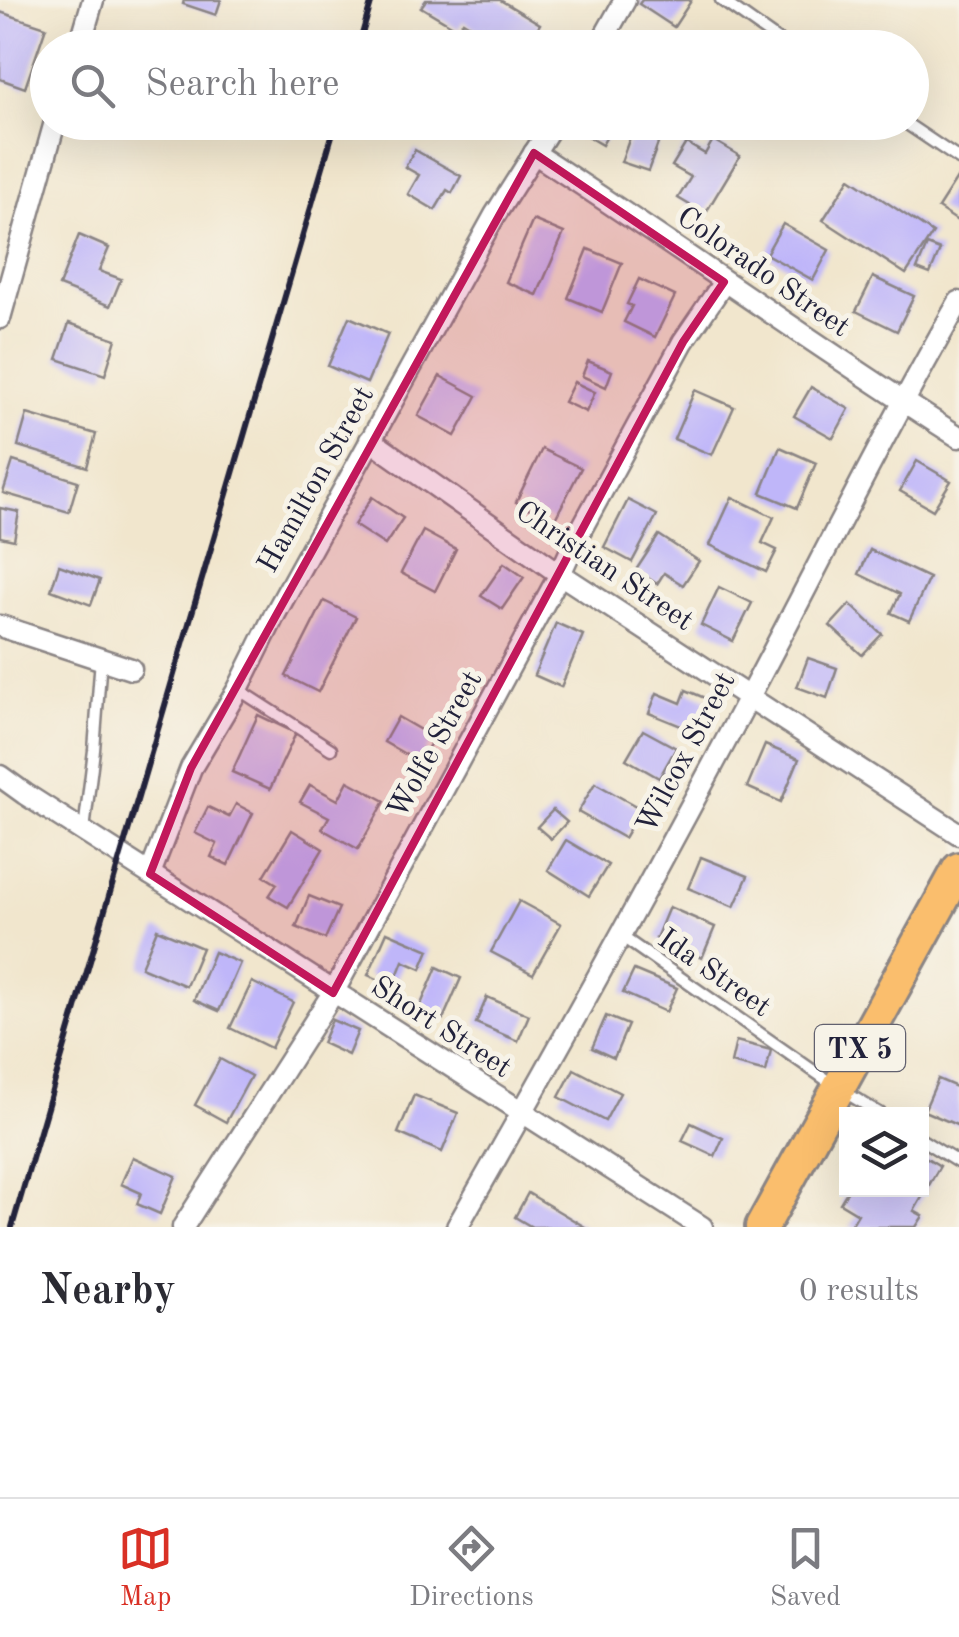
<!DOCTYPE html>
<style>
:root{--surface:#fff;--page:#f2f2f3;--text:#2b2b33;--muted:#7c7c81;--line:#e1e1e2;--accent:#d93025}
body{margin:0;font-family:"Old Standard TT",serif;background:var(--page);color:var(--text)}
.controls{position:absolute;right:30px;bottom:30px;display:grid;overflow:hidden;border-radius:0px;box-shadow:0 10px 40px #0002}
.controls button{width:90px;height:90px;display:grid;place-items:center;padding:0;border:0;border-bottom:2px solid var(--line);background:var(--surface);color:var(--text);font:50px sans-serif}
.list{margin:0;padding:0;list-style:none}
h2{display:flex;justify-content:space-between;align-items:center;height:130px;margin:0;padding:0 40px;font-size:42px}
h2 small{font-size:32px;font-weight:400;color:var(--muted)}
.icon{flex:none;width:55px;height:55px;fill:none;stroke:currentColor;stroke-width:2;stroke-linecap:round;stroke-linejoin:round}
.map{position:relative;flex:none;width:959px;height:1227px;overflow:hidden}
.search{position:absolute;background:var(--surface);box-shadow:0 10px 40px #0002;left:30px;right:30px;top:30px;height:110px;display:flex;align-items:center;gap:25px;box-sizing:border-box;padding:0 35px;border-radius:55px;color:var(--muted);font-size:38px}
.sheet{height:270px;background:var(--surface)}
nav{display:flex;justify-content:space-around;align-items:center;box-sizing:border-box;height:140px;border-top:2px solid var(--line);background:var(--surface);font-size:28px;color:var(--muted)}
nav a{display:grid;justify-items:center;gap:5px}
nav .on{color:var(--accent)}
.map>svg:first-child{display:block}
.building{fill:#bfb6f9}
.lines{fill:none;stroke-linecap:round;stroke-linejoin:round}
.lane-casing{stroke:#8a8484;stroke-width:15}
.street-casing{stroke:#8a8484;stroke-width:25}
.primary-casing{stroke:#8a8484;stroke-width:38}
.lane{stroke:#fff;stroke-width:10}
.street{stroke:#fff;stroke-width:20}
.primary{stroke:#fabe6d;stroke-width:32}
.rail{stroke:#22223b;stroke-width:6}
.marked{fill:#c2185b;fill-opacity:0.2;stroke:#c2185b;stroke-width:8;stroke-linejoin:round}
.labels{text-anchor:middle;stroke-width:10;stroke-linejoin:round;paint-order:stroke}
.shield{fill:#f7f3e8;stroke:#62616f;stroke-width:2.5}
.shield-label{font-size:28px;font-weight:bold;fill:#22223b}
.street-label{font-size:30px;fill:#22223b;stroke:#f7f3e8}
</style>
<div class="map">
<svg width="959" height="1227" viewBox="0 0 959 1227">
<rect width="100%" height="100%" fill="#f7f3e8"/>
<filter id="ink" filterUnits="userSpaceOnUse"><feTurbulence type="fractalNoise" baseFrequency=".01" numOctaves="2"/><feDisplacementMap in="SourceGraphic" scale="20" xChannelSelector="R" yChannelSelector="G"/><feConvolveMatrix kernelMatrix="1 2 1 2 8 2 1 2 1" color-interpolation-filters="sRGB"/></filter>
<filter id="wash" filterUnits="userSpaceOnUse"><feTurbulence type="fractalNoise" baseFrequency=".0048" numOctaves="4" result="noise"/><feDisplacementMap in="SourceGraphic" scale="40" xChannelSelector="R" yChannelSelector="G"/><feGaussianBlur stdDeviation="2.25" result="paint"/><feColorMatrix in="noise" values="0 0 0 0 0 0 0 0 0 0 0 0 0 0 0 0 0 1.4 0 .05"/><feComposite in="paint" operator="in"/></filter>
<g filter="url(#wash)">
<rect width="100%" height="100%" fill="#f1e6cd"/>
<g id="blocks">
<g class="building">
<path d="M 184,0 L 221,0 L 216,15 L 183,4 Z"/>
<path d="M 426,0 L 500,0 L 540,24 L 526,48 L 507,48 L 463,21 L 458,29 L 421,7 Z"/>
<path d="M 642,0 L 688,0 L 691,1 L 674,27 L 639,4 Z"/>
<path d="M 0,12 L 46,27 L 25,88 L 0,79 Z"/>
<path d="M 574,122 L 615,122 L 602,145 L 571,127 Z"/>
<path d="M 633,129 L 660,138 L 648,171 L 621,162 Z"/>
<path d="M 713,140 L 740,156 L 705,214 L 678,198 L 691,177 L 672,166 L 686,143 L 705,154 Z"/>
<path d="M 415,150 L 461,176 L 452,193 L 447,190 L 435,210 L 408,194 L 419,175 L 405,167 Z"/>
<path d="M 959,175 L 959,222 L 938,208 Z"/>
<path d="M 850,178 L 933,233 L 906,274 L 823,220 Z"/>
<path d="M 533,220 L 564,233 L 537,295 L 506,282 Z"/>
<path d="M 783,224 L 829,250 L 813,280 L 766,254 Z"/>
<path d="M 79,235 L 109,248 L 99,271 L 121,279 L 110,306 L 59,286 Z"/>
<path d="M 927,245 L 940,250 L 930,274 L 917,269 Z"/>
<path d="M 588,249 L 622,263 L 602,312 L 568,298 Z"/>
<path d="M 873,277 L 914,296 L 897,331 L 856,311 Z"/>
<path d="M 639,279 L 675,296 L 655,337 L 624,322 L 632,306 L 627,304 Z"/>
<path d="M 349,317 L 388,334 L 367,383 L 328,366 Z"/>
<path d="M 69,323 L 116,339 L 105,375 L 57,359 Z"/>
<path d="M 588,361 L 612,371 L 606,387 L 582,376 Z"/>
<path d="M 440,376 L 477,396 L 455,436 L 418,416 Z"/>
<path d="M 574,382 L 595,392 L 586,412 L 564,402 Z"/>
<path d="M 811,387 L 849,409 L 833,438 L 794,416 Z"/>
<path d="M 695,390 L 734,407 L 712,455 L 674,439 Z"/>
<path d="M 27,414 L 96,434 L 87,467 L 18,446 Z"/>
<path d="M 780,447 L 816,463 L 797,508 L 761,493 Z"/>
<path d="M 542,449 L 581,468 L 554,521 L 516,502 Z"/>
<path d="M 13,461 L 78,481 L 69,512 L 3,493 Z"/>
<path d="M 917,461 L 951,481 L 933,510 L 900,491 Z"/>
<path d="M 372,497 L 403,518 L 385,545 L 354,525 Z"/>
<path d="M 732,497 L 774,517 L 762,543 L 777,550 L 766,572 L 710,545 Z"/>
<path d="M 628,500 L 657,515 L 632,562 L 604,547 Z"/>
<path d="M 0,508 L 19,512 L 14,540 L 0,537 Z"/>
<path d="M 423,531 L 456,549 L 435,591 L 401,573 Z"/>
<path d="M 659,535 L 699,561 L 683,585 L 664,573 L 657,584 L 636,570 Z"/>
<path d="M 870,550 L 929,578 L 909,621 L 891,613 L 900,594 L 859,574 Z"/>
<path d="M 504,563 L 524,577 L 502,609 L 481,596 Z"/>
<path d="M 59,565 L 100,580 L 91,605 L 51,590 Z"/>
<path d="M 719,587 L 752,603 L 733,641 L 701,625 Z"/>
<path d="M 324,601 L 356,617 L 318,692 L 286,676 Z"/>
<path d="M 850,604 L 882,634 L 862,655 L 830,626 Z"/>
<path d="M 556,623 L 583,635 L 561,687 L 534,675 Z"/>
<path d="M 808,658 L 837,668 L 827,698 L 797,687 Z"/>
<path d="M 686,690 L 707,699 L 693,731 L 649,713 L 657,693 L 681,703 Z"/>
<path d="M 258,715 L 296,733 L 270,789 L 232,772 Z"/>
<path d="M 398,717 L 434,738 L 419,762 L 384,742 Z"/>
<path d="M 643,730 L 676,748 L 659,778 L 626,759 Z"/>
<path d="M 765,745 L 799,759 L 781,802 L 747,787 Z"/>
<path d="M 348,781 L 385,801 L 358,849 L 322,829 L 329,817 L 300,802 L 310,785 L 338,800 Z"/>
<path d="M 595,783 L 641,809 L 624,838 L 578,812 Z"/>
<path d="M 236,804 L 253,813 L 228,865 L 211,857 L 217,844 L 195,833 L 208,807 L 229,817 Z"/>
<path d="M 553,810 L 567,822 L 551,839 L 537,827 Z"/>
<path d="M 292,830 L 323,849 L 288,907 L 269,896 L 277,884 L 264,876 Z"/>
<path d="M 566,840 L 608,865 L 589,896 L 548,870 Z"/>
<path d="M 701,857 L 748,876 L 734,907 L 688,888 Z"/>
<path d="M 309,896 L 339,908 L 325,939 L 296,927 Z"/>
<path d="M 519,901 L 561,924 L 533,974 L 491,952 Z"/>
<path d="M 669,907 L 715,927 L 702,958 L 656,938 Z"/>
<path d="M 157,929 L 202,948 L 186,986 L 141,967 Z"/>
<path d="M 387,932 L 429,950 L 421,969 L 403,961 L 393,986 L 368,975 Z"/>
<path d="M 214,952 L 240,963 L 219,1011 L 194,1000 Z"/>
<path d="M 437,967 L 461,978 L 443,1019 L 419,1009 Z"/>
<path d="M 634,970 L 677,988 L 666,1012 L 623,993 Z"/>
<path d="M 252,982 L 293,1002 L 271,1048 L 230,1028 Z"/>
<path d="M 487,997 L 529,1015 L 518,1041 L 476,1023 Z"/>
<path d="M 606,1016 L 628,1025 L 614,1058 L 592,1048 Z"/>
<path d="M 332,1020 L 358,1031 L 348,1055 L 322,1043 Z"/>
<path d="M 736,1041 L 771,1050 L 766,1072 L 731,1063 Z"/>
<path d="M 220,1059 L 251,1076 L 226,1122 L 195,1105 Z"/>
<path d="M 574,1069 L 620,1093 L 605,1121 L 559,1097 Z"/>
<path d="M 938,1079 L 959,1088 L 959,1126 L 924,1111 Z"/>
<path d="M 414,1095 L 458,1113 L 442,1152 L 398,1133 Z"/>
<path d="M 691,1123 L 723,1138 L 715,1156 L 682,1141 Z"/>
<path d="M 922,1155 L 940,1166 L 914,1211 L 923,1216 L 916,1227 L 850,1227 L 858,1214 L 840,1203 L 848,1190 L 922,1190 Z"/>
<path d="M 133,1157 L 176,1176 L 160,1214 L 137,1204 L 141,1193 L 121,1184 Z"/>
<path d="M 528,1193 L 585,1227 L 532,1227 L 515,1217 Z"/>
</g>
</g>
</g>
<g filter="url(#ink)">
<use href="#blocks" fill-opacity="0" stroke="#8a8484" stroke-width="2.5"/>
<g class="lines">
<defs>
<g id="lane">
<path d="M 721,0 L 789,48"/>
<path d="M 904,122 L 959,159"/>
<path d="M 238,689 L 331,749"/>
<path d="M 84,830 L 94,750 L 101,658"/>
<path d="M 621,936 L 838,1088 L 881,1114"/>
<path d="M 922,1140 L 959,1163"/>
</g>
<g id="street">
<path d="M 79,48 L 93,0"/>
<path d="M 598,48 L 625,0"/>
<path d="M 534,153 C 677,246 815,346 959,437"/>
<path d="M 0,318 L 55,122"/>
<path d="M 370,440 L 560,574 L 959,834"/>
<path d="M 0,626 L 131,669"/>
<path d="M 0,776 L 25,794 L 702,1227"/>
<path d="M 150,874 L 191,768 L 238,689 L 275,614 L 495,215 L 554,122"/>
<path d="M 183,1227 L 333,993 L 560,574 L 577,537 L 683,342 L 724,282"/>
<path d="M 457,1227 C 557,1052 655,875 749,697 C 819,565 885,431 959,302"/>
</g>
<path id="primary" d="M 762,1227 L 959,869"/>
</defs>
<use href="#lane" class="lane-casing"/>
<use href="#street" class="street-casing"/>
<use href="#primary" class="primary-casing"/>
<use href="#lane" class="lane"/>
<use href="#street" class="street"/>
<use href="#primary" class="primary"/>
<g class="rail">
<path d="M 358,48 L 372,0"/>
<path d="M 12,1227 L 336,122"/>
</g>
</g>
</g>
<path class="marked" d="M 534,153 L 724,282 L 683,342 L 333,993 L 150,874 L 191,768 Z"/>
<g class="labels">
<rect class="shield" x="815" y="1025" width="90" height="46" rx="8"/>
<g class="shield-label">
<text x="860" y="1058">TX 5</text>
</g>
<g class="street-label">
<text transform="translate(764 271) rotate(35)" y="10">Colorado Street</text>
<text transform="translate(315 479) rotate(-61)" y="10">Hamilton Street</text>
<text transform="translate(605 565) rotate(34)" y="10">Christian Street</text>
<text transform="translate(434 744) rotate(-61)" y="10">Wolfe Street</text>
<text transform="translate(685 752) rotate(-62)" y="10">Wilcox Street</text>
<text transform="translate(715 972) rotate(35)" y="10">Ida Street</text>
<text transform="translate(442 1026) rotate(33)" y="10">Short Street</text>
</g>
</g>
</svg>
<div class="controls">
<button><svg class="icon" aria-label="layers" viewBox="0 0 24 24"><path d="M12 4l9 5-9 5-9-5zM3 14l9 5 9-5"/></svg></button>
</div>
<div class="search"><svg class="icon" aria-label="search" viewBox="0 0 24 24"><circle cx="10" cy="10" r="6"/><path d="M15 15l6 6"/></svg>Search here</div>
</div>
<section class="sheet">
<h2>Nearby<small>0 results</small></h2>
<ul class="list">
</ul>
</section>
<nav>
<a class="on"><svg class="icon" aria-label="map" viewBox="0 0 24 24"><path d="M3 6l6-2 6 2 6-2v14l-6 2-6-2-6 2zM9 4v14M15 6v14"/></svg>Map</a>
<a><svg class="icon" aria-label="directions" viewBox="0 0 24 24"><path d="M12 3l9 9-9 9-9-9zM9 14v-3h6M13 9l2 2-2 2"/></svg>Directions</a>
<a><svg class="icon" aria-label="saved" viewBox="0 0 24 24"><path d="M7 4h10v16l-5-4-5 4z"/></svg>Saved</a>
</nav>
